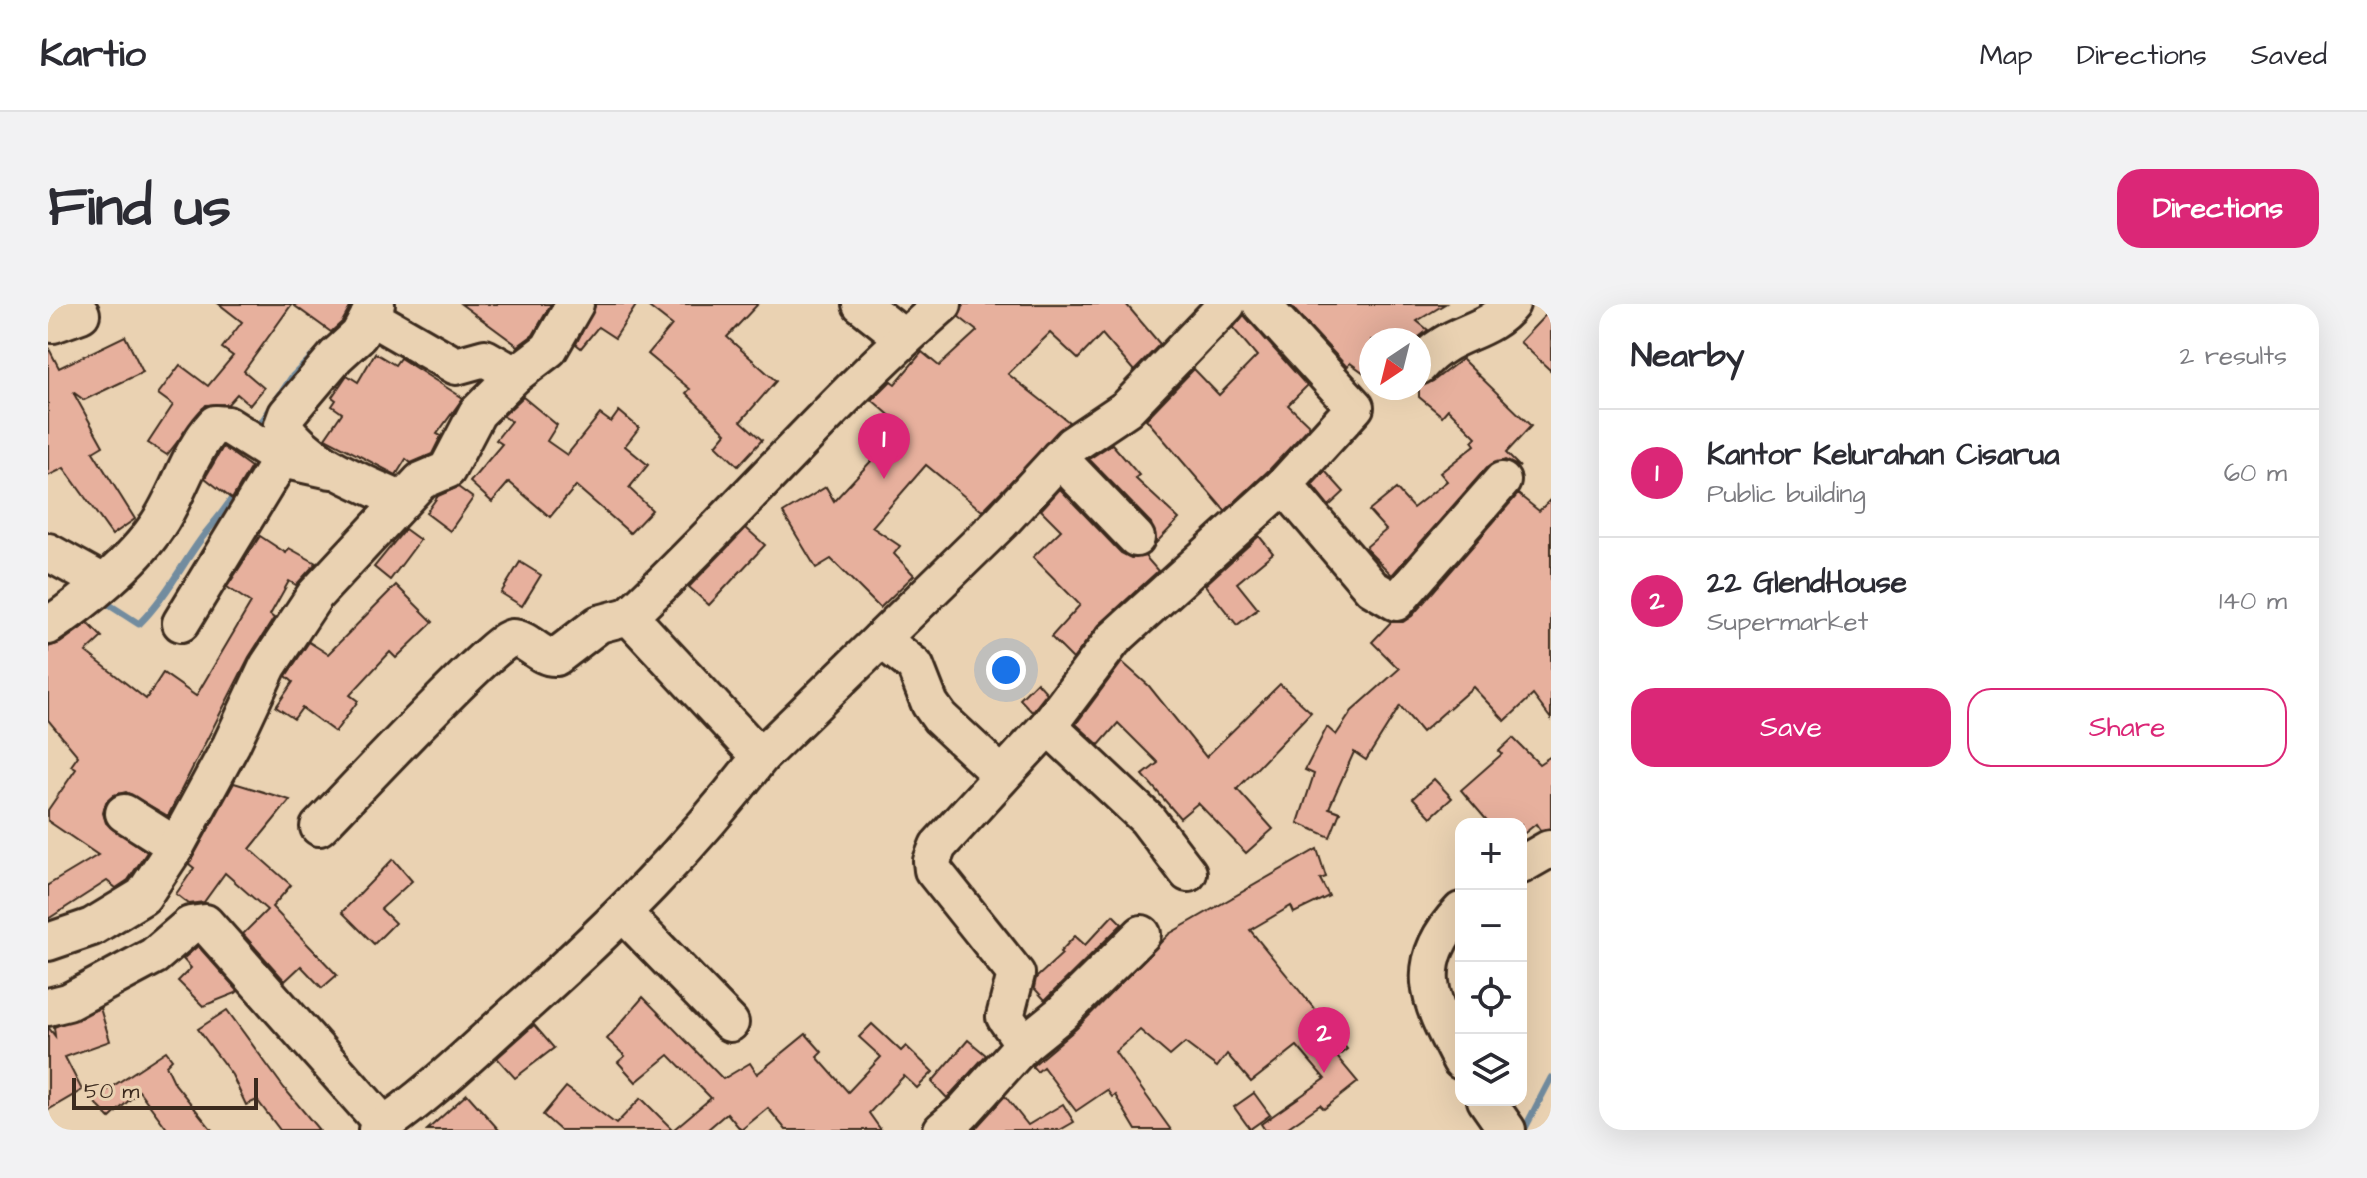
<!DOCTYPE html>
<meta charset="utf-8">
<style>
:root{--surface:#fff;--page:#f2f2f3;--text:#2b2b33;--muted:#7c7c81;--line:#e1e1e2;--accent:#db2777}
body{margin:0;font-family:"Architects Daughter",sans-serif;background:var(--page);color:var(--text)}
.controls{position:absolute;right:24px;bottom:24px;display:grid;overflow:hidden;border-radius:16px;box-shadow:0 8px 32px #0002}
.controls button{width:72px;height:72px;display:grid;place-items:center;padding:0;border:0;border-bottom:2px solid var(--line);background:var(--surface);color:var(--text);font:40px sans-serif}
.compass{position:absolute;left:1311px;top:24px;width:72px;height:72px;border-radius:50%;background:var(--surface);box-shadow:0 8px 32px #0002;rotate:215deg}
.scale{position:absolute;left:24px;bottom:20px;width:186px;box-sizing:border-box;padding-left:8px;border:4px solid #3b2a1e;border-top:0;font-size:22px;line-height:28px;white-space:nowrap;color:#3b2a1e;-webkit-text-stroke:6px #ead2b2;paint-order:stroke}
.you{position:absolute;left:958px;top:366px;width:28px;height:28px;margin:-20px;border:6px solid #fff;border-radius:50%;background:#1a73e8;box-shadow:0 0 0 12px #1a73e833}
.badge{display:grid;place-items:center;width:52px;height:52px;border-radius:50%;background:var(--accent);color:#fff;font-size:26px;font-weight:700}
.pin{position:absolute;translate:-50% -66px;filter:drop-shadow(0 2px 4px #0008)}
.pin::after{content:'';position:absolute;top:42px;width:28px;height:24px;background:inherit;clip-path:polygon(0 0,100% 0,50% 100%)}
.list{margin:0;padding:0;list-style:none}
h2{display:flex;justify-content:space-between;align-items:center;height:104px;margin:0;padding:0 32px;font-size:34px}
h2 small{font-size:26px;font-weight:400;color:var(--muted)}
.list li{display:grid;grid-template-columns:52px 1fr auto;gap:24px;align-items:center;box-sizing:border-box;height:128px;padding:0 32px;border-top:2px solid var(--line)}
.list b{display:block;font-size:30px;white-space:nowrap}
.list p{margin:0;font-size:26px;white-space:nowrap;color:var(--muted)}
.list em{font-size:26px;font-style:normal;color:var(--muted)}
.actions{display:flex;gap:16px;padding:24px 32px}
.actions a{flex:1;padding:18px 0;border:2px solid var(--accent);border-radius:24px;text-align:center;font-size:28px;color:var(--accent)}
.actions .main{background:var(--accent);color:#fff}
.icon{flex:none;width:44px;height:44px;fill:none;stroke:currentColor;stroke-width:2;stroke-linecap:round;stroke-linejoin:round}
.map{position:relative;flex:none;width:1503px;height:826px;overflow:hidden;border-radius:24px}
header{display:flex;align-items:center;gap:48px;box-sizing:border-box;height:112px;padding:0 40px;background:var(--surface);border-bottom:2px solid var(--line)}
header strong{font-size:38px}
nav{display:flex;gap:44px;margin-inline-start:auto;font-size:28px}
.intro{display:flex;align-items:center;justify-content:space-between;box-sizing:border-box;height:192px;padding:0 48px}
h1{margin:0;font-size:56px}
.button{padding:20px 36px;border-radius:24px;background:var(--accent);color:#fff;font-size:28px;font-weight:700}
main{display:flex;gap:48px;padding:0 48px}
aside{flex:1;background:var(--surface);border-radius:24px;box-shadow:0 8px 32px #0002}
.map>svg:first-child{display:block}
.lines{fill:none;stroke-linecap:round;stroke-linejoin:round}
.stream{stroke:#728c9f;stroke-width:7}
.building{fill:#e7b09d;stroke:#3b2a1e;stroke-width:2}
.minor-casing{stroke:#3b2a1e;stroke-width:42}
.minor{stroke:#ead2b2;stroke-width:36}
</style>
<header>
<strong>Kartio</strong>
<nav><a>Map</a><a>Directions</a><a>Saved</a></nav>
</header>
<div class="intro"><h1>Find us</h1><a class="button">Directions</a></div>
<main>
<div class="map">
<svg width="1503" height="826" viewBox="0 0 1503 826">
<rect width="100%" height="100%" fill="#ead2b2"/>
<filter id="ink" filterUnits="userSpaceOnUse"><feTurbulence type="fractalNoise" baseFrequency=".0125" numOctaves="2"/><feDisplacementMap in="SourceGraphic" scale="16" xChannelSelector="R" yChannelSelector="G"/><feConvolveMatrix kernelMatrix="1 2 1 2 8 2 1 2 1" color-interpolation-filters="sRGB"/></filter>
<g filter="url(#ink)">
<g class="lines">
<g class="stream">
<path d="M 207,128 L 244,73 L 276,41"/>
<path d="M 52,295 L 91,320 C 117,294 132,264 153,235 C 166,217 180,205 189,185"/>
<path d="M 1476,826 L 1503,774"/>
</g>
</g>
<g class="building">
<path d="M 171,0 L 304,0 L 294,18 L 283,28 L 244,0 L 196,67 L 216,84 L 202,101 L 189,90 L 180,100 L 158,101 L 119,151 L 100,139 L 125,101 L 110,90 L 132,61 L 160,82 L 185,52 L 174,44 L 194,18 Z"/>
<path d="M 413,0 L 503,0 L 485,31 L 470,42 Z"/>
<path d="M 548,0 L 589,0 L 567,34 L 550,23 L 533,44 L 528,40 Z"/>
<path d="M 597,0 L 710,0 L 679,33 L 728,77 L 693,117 L 714,136 L 690,162 L 668,141 L 678,129 L 638,89 L 642,85 L 600,50 L 624,21 Z"/>
<path d="M 915,0 L 1078,0 L 1112,40 L 1086,67 L 1054,30 L 1030,55 L 1002,29 L 960,70 L 1021,118 L 934,207 L 878,161 L 824,223 L 852,242 L 846,250 L 866,271 L 832,304 L 783,255 L 768,264 L 735,209 L 778,183 L 786,197 L 851,127 L 854,122 L 824,96 L 843,77 L 847,80 L 874,48 L 891,62 L 929,27 L 911,13 Z"/>
<path d="M 1241,0 L 1397,0 L 1369,17 L 1380,26 L 1367,36 L 1323,36 L 1323,74 L 1302,59 L 1299,63 Z"/>
<path d="M 1503,5 L 1503,67 L 1472,38 Z"/>
<path d="M 1196,11 L 1259,82 L 1240,101 L 1262,122 L 1221,166 L 1177,207 L 1098,115 L 1146,65 L 1171,91 L 1209,52 L 1185,24 Z"/>
<path d="M 77,32 L 95,68 L 36,96 L 25,88 L 55,142 L 45,148 L 87,215 L 64,231 L 16,164 L 0,172 L 0,43 L 11,64 Z"/>
<path d="M 327,49 L 347,61 L 352,54 L 415,94 L 389,130 L 393,132 L 384,150 L 363,159 L 358,155 L 348,171 L 277,134 L 294,109 L 284,102 L 288,96 L 284,93 L 299,71 L 310,78 Z"/>
<path d="M 1414,55 L 1483,122 L 1458,149 L 1472,163 L 1457,156 L 1439,163 L 1344,271 L 1317,244 L 1338,226 L 1321,207 L 1348,185 L 1365,204 L 1399,177 L 1392,169 L 1427,141 L 1424,137 L 1428,133 L 1400,105 L 1394,112 L 1371,93 L 1371,82 L 1385,77 Z"/>
<path d="M 475,93 L 509,121 L 499,137 L 519,151 L 552,110 L 563,118 L 571,107 L 591,124 L 577,142 L 600,161 L 581,184 L 604,206 L 582,229 L 528,182 L 502,213 L 461,178 L 444,198 L 422,178 L 454,140 L 448,136 L 463,117 L 455,112 Z"/>
<path d="M 1064,140 L 1091,171 L 1087,174 L 1131,215 L 1108,239 L 1103,219 L 1041,155 Z"/>
<path d="M 175,143 L 203,163 L 184,195 L 157,174 Z"/>
<path d="M 1277,167 L 1296,188 L 1281,202 L 1264,181 Z"/>
<path d="M 410,183 L 425,194 L 402,227 L 378,209 L 390,192 Z"/>
<path d="M 1012,185 L 1073,249 L 1083,254 L 1097,252 L 1110,267 L 1051,321 L 1025,355 L 1003,333 L 1032,301 L 985,253 L 1013,226 L 993,206 Z"/>
<path d="M 1470,190 L 1491,207 L 1503,195 L 1503,415 L 1485,391 L 1457,417 L 1425,383 L 1374,428 L 1352,402 L 1318,456 L 1306,448 L 1281,504 L 1292,508 L 1282,533 L 1250,519 L 1266,470 L 1257,466 L 1279,423 L 1288,431 L 1304,407 L 1351,365 L 1324,338 L 1343,318 L 1355,318 L 1364,312 Z"/>
<path d="M 698,224 L 717,241 L 661,301 L 641,283 Z"/>
<path d="M 357,225 L 372,236 L 342,276 L 326,263 Z"/>
<path d="M 212,232 L 238,249 L 241,244 L 268,259 L 248,281 L 241,277 L 222,311 L 226,314 L 201,353 L 120,512 L 78,488 L 66,491 L 58,498 L 55,509 L 58,519 L 99,548 L 80,576 L 68,584 L 59,577 L 0,615 L 0,581 L 50,551 L 0,517 L 0,506 L 28,465 L 23,462 L 30,452 L 0,416 L 0,343 L 12,339 L 40,319 L 54,333 L 38,348 L 98,395 L 115,369 L 148,392 L 203,299 L 179,283 Z"/>
<path d="M 1211,232 L 1225,249 L 1189,279 L 1210,305 L 1189,321 L 1157,281 Z"/>
<path d="M 472,258 L 493,271 L 474,302 L 453,289 Z"/>
<path d="M 348,281 L 385,318 L 348,354 L 342,348 L 302,391 L 310,397 L 287,428 L 254,404 L 246,415 L 228,403 L 245,378 L 238,372 L 261,338 L 280,350 Z"/>
<path d="M 1074,358 L 1101,382 L 1158,453 L 1232,380 L 1263,408 L 1189,485 L 1225,525 L 1198,549 L 1150,499 L 1132,514 L 1095,471 L 1110,459 L 1070,419 L 1051,441 L 1028,420 Z"/>
<path d="M 989,378 L 999,389 L 984,408 L 972,395 Z"/>
<path d="M 1465,434 L 1491,460 L 1503,452 L 1503,524 L 1492,526 L 1488,520 L 1473,532 L 1473,520 L 1442,520 L 1413,486 L 1454,450 L 1451,447 Z"/>
<path d="M 1386,475 L 1404,494 L 1383,513 L 1365,494 Z"/>
<path d="M 186,479 L 242,496 L 202,545 L 243,581 L 224,603 L 289,671 L 274,684 L 253,662 L 237,677 L 195,630 L 219,606 L 177,569 L 156,598 L 141,600 L 128,590 L 146,564 L 141,560 Z"/>
<path d="M 1269,545 L 1278,573 L 1272,575 L 1281,592 L 1246,609 L 1243,602 L 1202,626 L 1299,745 L 1289,753 L 1310,778 L 1276,805 L 1272,801 L 1236,826 L 1217,826 L 1213,820 L 1277,775 L 1249,742 L 1203,778 L 1179,750 L 1169,763 L 1137,739 L 1122,752 L 1092,726 L 1067,748 L 1123,826 L 1088,826 L 1067,791 L 1064,793 L 1059,786 L 1028,807 L 995,763 L 989,768 L 984,762 L 1028,725 L 1121,630 Z"/>
<path d="M 345,555 L 364,577 L 333,605 L 347,619 L 326,640 L 294,608 Z"/>
<path d="M 1065,611 L 1074,620 L 997,696 L 986,684 L 988,674 L 1014,650 L 1012,648 L 1027,632 L 1037,641 Z"/>
<path d="M 150,642 L 190,687 L 188,689 L 155,702 L 130,677 L 143,664 L 135,655 Z"/>
<path d="M 595,693 L 675,775 L 702,759 L 709,770 L 758,730 L 774,748 L 769,753 L 800,788 L 833,753 L 811,733 L 824,720 L 853,747 L 858,742 L 885,768 L 869,784 L 856,772 L 821,809 L 833,826 L 738,826 L 720,804 L 693,826 L 679,809 L 659,826 L 625,826 L 663,794 L 621,751 L 588,778 L 570,758 L 577,752 L 559,735 Z"/>
<path d="M 52,704 L 62,737 L 17,753 L 34,786 L 0,806 L 0,723 L 7,732 L 6,723 Z"/>
<path d="M 179,706 L 236,784 L 271,826 L 232,826 L 209,796 L 198,801 L 184,771 L 150,725 Z"/>
<path d="M 486,721 L 506,744 L 467,774 L 449,754 Z"/>
<path d="M 920,736 L 938,751 L 899,794 L 884,778 Z"/>
<path d="M 118,747 L 124,755 L 118,761 L 127,780 L 164,826 L 120,826 L 91,787 L 62,814 L 44,796 Z"/>
<path d="M 518,783 L 568,820 L 593,794 L 625,826 L 512,826 L 495,811 Z"/>
<path d="M 1206,789 L 1222,811 L 1202,825 L 1186,803 Z"/>
<path d="M 419,790 L 451,826 L 379,826 Z"/>
<path d="M 957,792 L 980,821 L 1015,800 L 1026,818 L 1012,826 L 926,826 Z"/>
</g>
<g class="lines">
<defs>
<g id="minor">
<path d="M 328,0 L 311,31 L 288,52 L 239,110 L 235,121 C 261,160 312,177 352,196"/>
<path d="M 813,0 L 856,34"/>
<path d="M 321,12 L 408,62 L 437,54 L 467,71 L 501,45 L 527,0"/>
<path d="M 5,20 L 33,10"/>
<path d="M 1371,62 C 1402,25 1438,32 1463,0"/>
<path d="M 1011,154 L 1088,234"/>
<path d="M 1236,181 L 1324,284 L 1348,298 L 1454,177"/>
<path d="M 0,248 L 54,278"/>
<path d="M 133,319 L 233,155"/>
<path d="M 0,322 C 36,298 85,258 109,222 C 132,189 139,150 167,120 L 179,121 L 233,155 L 283,166"/>
<path d="M 833,335 L 867,362 L 882,400 L 892,414 L 953,471"/>
<path d="M 1000,422 L 1099,515 L 1140,569"/>
<path d="M 712,453 L 953,218 L 1024,141 L 1079,104 L 1179,0"/>
<path d="M 76,509 L 128,542"/>
<path d="M 271,523 C 294,500 448,334 464,334 C 480,334 491,354 508,353 L 551,320 L 581,312"/>
<path d="M 1473,561 L 1501,545"/>
<path d="M 1413,607 C 1361,662 1383,699 1413,757"/>
<path d="M 576,610 L 682,719"/>
<path d="M 0,638 L 44,623 L 95,592 L 128,542 L 183,441 L 220,362 L 267,291 L 373,177 L 399,166 L 429,109 L 467,71"/>
<path d="M 0,703 L 20,698 L 106,652 L 142,621 L 157,619 L 336,821"/>
<path d="M 976,740 L 1013,710 L 1094,630"/>
<path d="M 1438,796 L 1459,826"/>
<path d="M 329,826 C 384,789 432,740 482,696 C 566,620 643,544 712,453 L 581,312 C 688,211 784,97 895,0"/>
<path d="M 894,826 L 914,809 L 976,740 L 957,713 L 968,670 L 885,566 L 884,557 L 890,542 L 1000,422 L 1065,336 L 1236,181 L 1307,103 L 1213,0"/>
</g>
</defs>
<use href="#minor" class="minor-casing"/>
<use href="#minor" class="minor"/>
</g>
</g>
</svg>
<div class="controls">
<button>+</button>
<button>−</button>
<button><svg class="icon" aria-label="locate" viewBox="0 0 24 24"><circle cx="12" cy="12" r="6"/><path d="M12 2v4M12 18v4M2 12h4M18 12h4"/></svg></button>
<button><svg class="icon" aria-label="layers" viewBox="0 0 24 24"><path d="M12 4l9 5-9 5-9-5zM3 14l9 5 9-5"/></svg></button>
</div>
<svg class="compass" viewBox="-18 -18 36 36"><path d="M0-13l5 13h-10z" fill="#e53935"/><path d="M0 13l5-13h-10z" fill="#7c7c81"/></svg>
<div class="scale">50 m</div>
<div class="you"></div>
<div class="pin badge" style="left:836px;top:175px">1</div>
<div class="pin badge" style="left:1276px;top:769px">2</div>
</div>
<aside>
<h2>Nearby<small>2 results</small></h2>
<ul class="list">
<li><span class="badge">1</span><div><b>Kantor Kelurahan Cisarua</b><p>Public building</p></div><em>60 m</em></li>
<li><span class="badge">2</span><div><b>22 GlendHouse</b><p>Supermarket</p></div><em>140 m</em></li>
</ul>
<div class="actions"><a class="main">Save</a><a>Share</a></div>
</aside>
</main>
